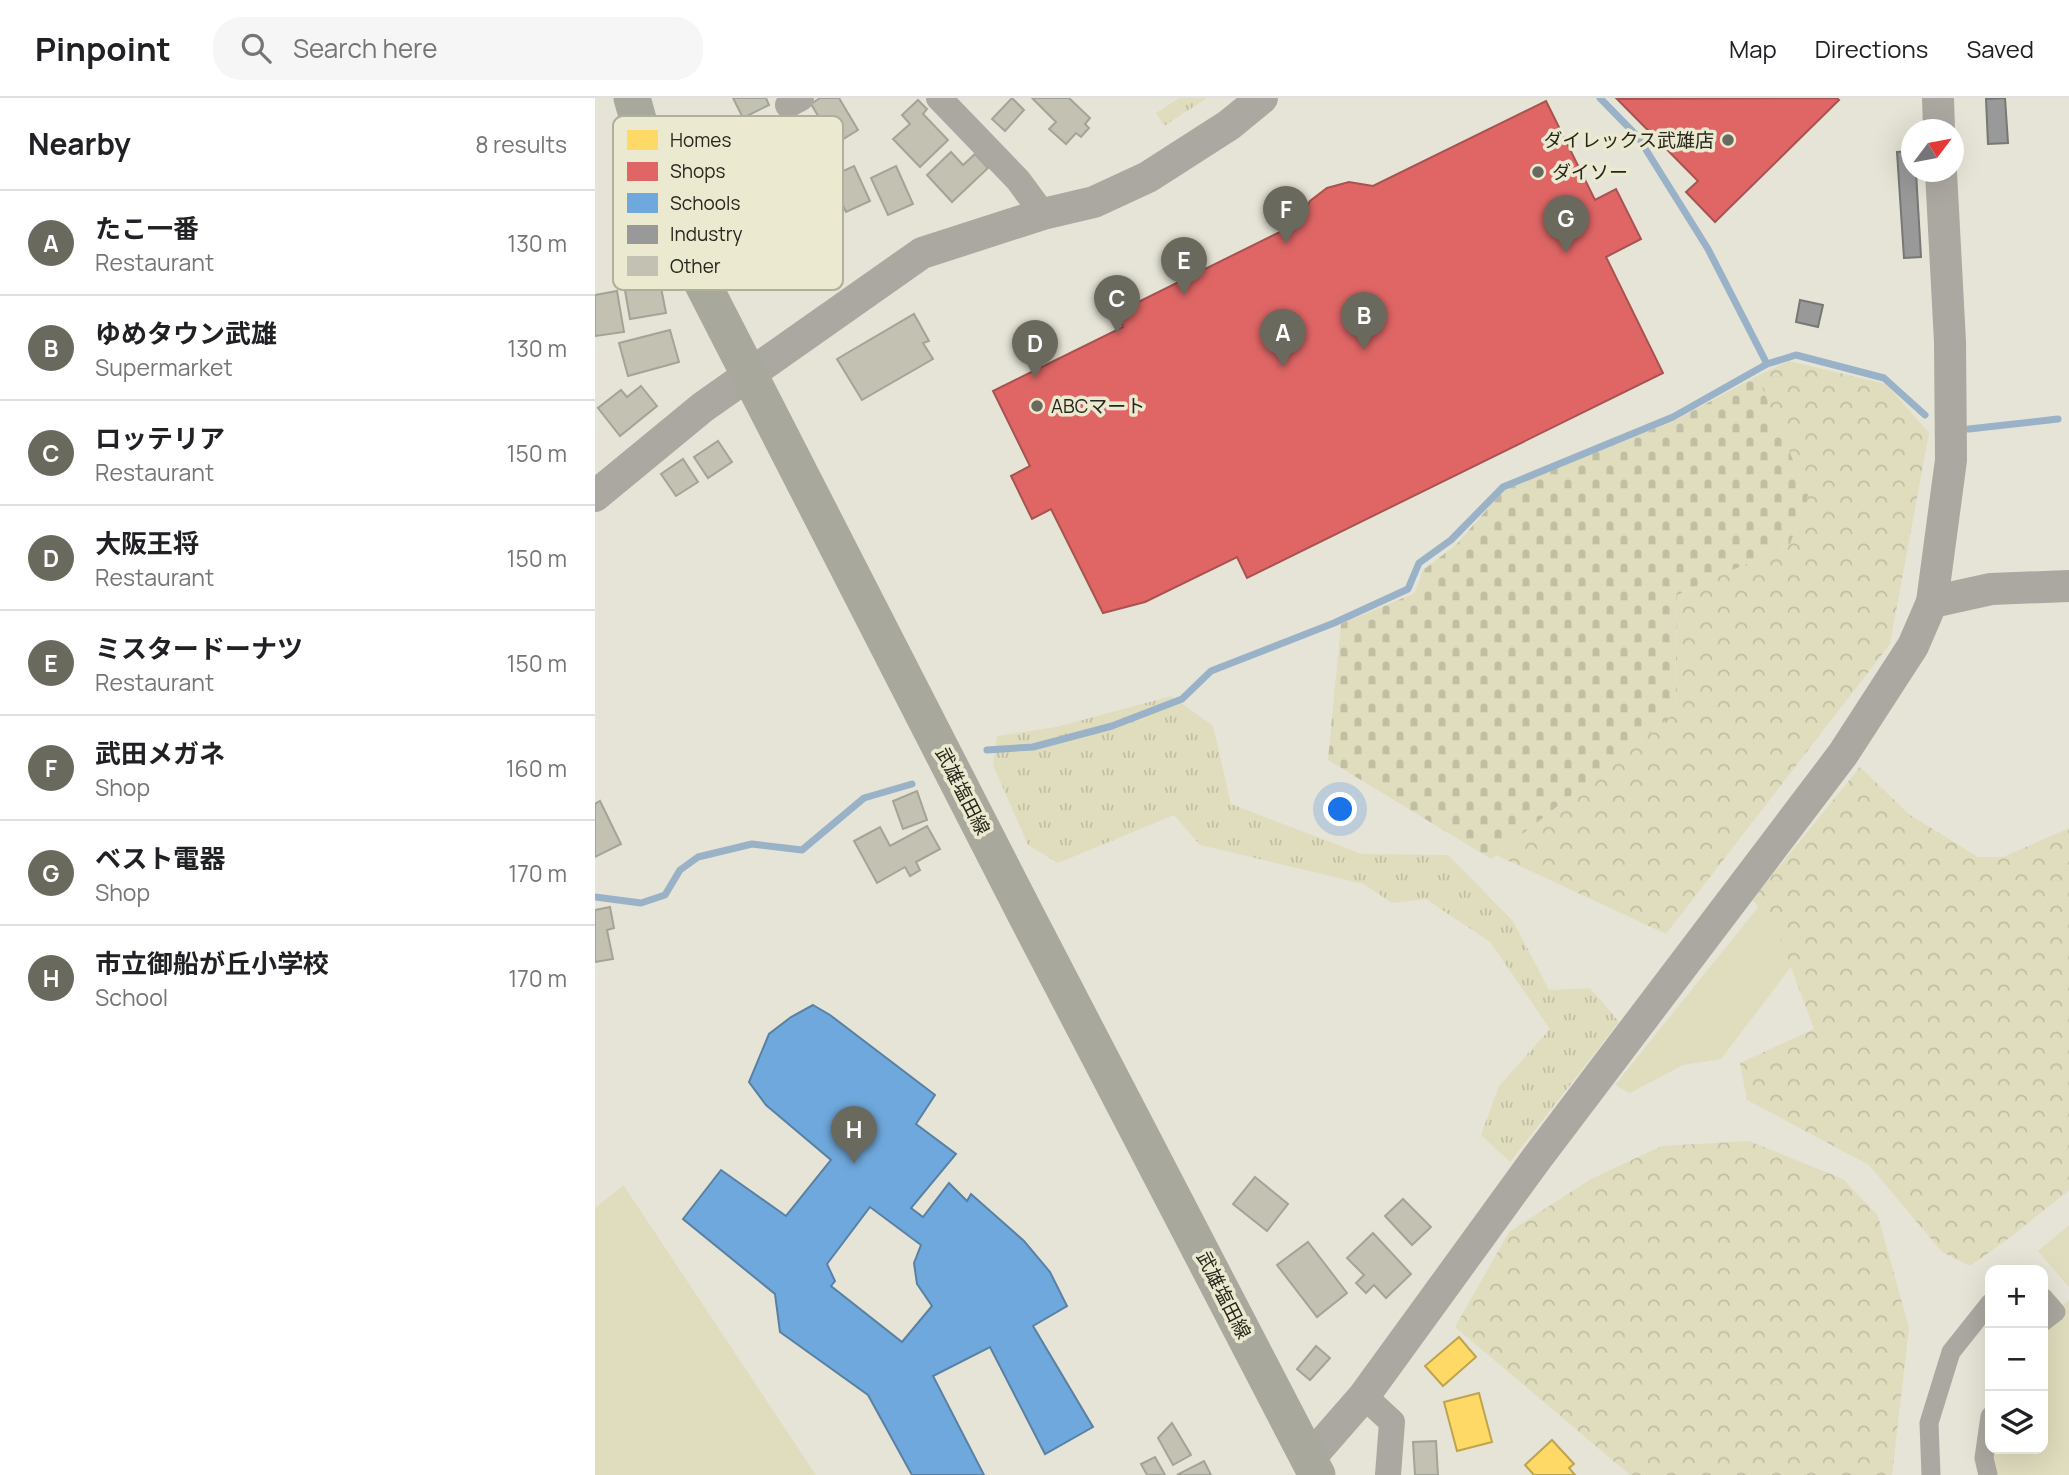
<!DOCTYPE html>
<meta charset="utf-8">
<style>
:root{--surface:#fff;--page:#f6f6f6;--text:#202124;--muted:#757577;--line:#e0e0e0;--accent:#6a695e}
body{margin:0;font-family:Manrope,"Noto Sans JP",sans-serif;background:var(--page);color:var(--text)}
.controls{position:absolute;right:21px;bottom:21px;display:grid;overflow:hidden;border-radius:14px;box-shadow:0 7px 28px #0002}
.controls button{width:63px;height:63px;display:grid;place-items:center;padding:0;border:0;border-bottom:2px solid var(--line);background:var(--surface);color:var(--text);font:35px sans-serif}
.compass{position:absolute;left:1306px;top:21px;width:63px;height:63px;border-radius:50%;background:var(--surface);box-shadow:0 7px 28px #0002;rotate:58deg}
.you{position:absolute;left:746px;top:712px;width:24px;height:24px;margin:-18px;border:5px solid #fff;border-radius:50%;background:#1a73e8;box-shadow:0 0 0 10px #1a73e833}
.badge{display:grid;place-items:center;width:46px;height:46px;border-radius:50%;background:var(--accent);color:#fff;font-size:23px;font-weight:700}
.pin{position:absolute;translate:-50% -58px;filter:drop-shadow(0 2px 4px #0008)}
.pin::after{content:'';position:absolute;top:37px;width:24px;height:21px;background:inherit;clip-path:polygon(0 0,100% 0,50% 100%)}
.list{margin:0;padding:0;list-style:none}
h2{display:flex;justify-content:space-between;align-items:center;height:91px;margin:0;padding:0 28px;font-size:30px}
h2 small{font-size:23px;font-weight:400;color:var(--muted)}
.list li{display:grid;grid-template-columns:46px 1fr auto;gap:21px;align-items:center;box-sizing:border-box;height:105px;padding:0 28px;border-top:2px solid var(--line)}
.list b{display:block;font-size:26px;white-space:nowrap}
.list p{margin:0;font-size:23px;white-space:nowrap;color:var(--muted)}
.list em{font-size:23px;font-style:normal;color:var(--muted)}
.icon{flex:none;width:38px;height:38px;fill:none;stroke:currentColor;stroke-width:2;stroke-linecap:round;stroke-linejoin:round}
.map{position:relative;flex:none;width:1474px;height:1377px;overflow:hidden}
header{display:flex;align-items:center;gap:42px;box-sizing:border-box;height:98px;padding:0 35px;background:var(--surface);border-bottom:2px solid var(--line)}
header strong{font-size:33px}
nav{display:flex;gap:38px;margin-inline-start:auto;font-size:24px}
.search{width:490px;height:63px;background:var(--page);display:flex;align-items:center;gap:18px;box-sizing:border-box;padding:0 24px;border-radius:28px;color:var(--muted);font-size:26px}
main{display:flex}
aside{flex:1;background:var(--surface)}
.map>svg:first-child{display:block}
.grass{fill:url(#grass-tufts)}
.forest{fill:url(#forest-crowns)}
.cemetery{fill:url(#cemetery-stones)}
.garden{fill:#e0ddbe}
.homes{fill:#ffd966;stroke:#bea450;stroke-width:2}
.shops{fill:#e06666;stroke:#a85350;stroke-width:2}
.schools{fill:#6fa8dc;stroke:#5981a3;stroke-width:2;fill-rule:evenodd}
.industry{fill:#999;stroke:#777774;stroke-width:2}
.lines{fill:none;stroke-linecap:round;stroke-linejoin:round}
.stream{stroke:#99b2c7;stroke-width:7}
.building{fill:#c2c1b2;stroke:#a3a398;stroke-width:2}
.pedestrian{stroke:#aaa8a0;stroke-width:19}
.minor{stroke:#aaa8a0;stroke-width:26}
.tertiary{stroke:#aaa8a0;stroke-width:32}
.secondary{stroke:#a9a89d;stroke-width:37}
.poi-dot{fill:#6a695e;stroke:#ebe9d0;stroke-width:2.5}
.labels{text-anchor:middle;stroke-width:7;stroke-linejoin:round;paint-order:stroke}
.poi-label{font-size:19px;fill:#27271d;stroke:#ebe9d0;text-anchor:start}
.street-label{font-size:19px;fill:#27271d;stroke:#ebe9d0}
.key{fill:#ebe9d0;stroke:#b0af9a;stroke-width:2}
.key-label{font-size:19px;fill:#27271d}
</style>
<header>
<strong>Pinpoint</strong>
<div class="search"><svg class="icon" aria-label="search" viewBox="0 0 24 24"><circle cx="10" cy="10" r="6"/><path d="M15 15l6 6"/></svg>Search here</div>
<nav><a>Map</a><a>Directions</a><a>Saved</a></nav>
</header>
<main>
<aside>
<h2>Nearby<small>8 results</small></h2>
<ul class="list">
<li><span class="badge">A</span><div><b>たこ一番</b><p>Restaurant</p></div><em>130 m</em></li>
<li><span class="badge">B</span><div><b>ゆめタウン武雄</b><p>Supermarket</p></div><em>130 m</em></li>
<li><span class="badge">C</span><div><b>ロッテリア</b><p>Restaurant</p></div><em>150 m</em></li>
<li><span class="badge">D</span><div><b>大阪王将</b><p>Restaurant</p></div><em>150 m</em></li>
<li><span class="badge">E</span><div><b>ミスタードーナツ</b><p>Restaurant</p></div><em>150 m</em></li>
<li><span class="badge">F</span><div><b>武田メガネ</b><p>Shop</p></div><em>160 m</em></li>
<li><span class="badge">G</span><div><b>ベスト電器</b><p>Shop</p></div><em>170 m</em></li>
<li><span class="badge">H</span><div><b>市立御船が丘小学校</b><p>School</p></div><em>170 m</em></li>
</ul>
</aside>
<div class="map">
<svg width="1474" height="1377" viewBox="0 0 1474 1377">
<defs>
<pattern id="grass-tufts" width="24" height="20" patternUnits="userSpaceOnUse" patternTransform="scale(1.75)"><rect width="24" height="20" fill="#e0ddbe"/><path d="M3 7l-1-3M5 7V3M7 7l1-3M15 17l-1-3M17 17v-4M19 17l1-3" fill="none" stroke="#c0bea3"/></pattern>
<pattern id="forest-crowns" width="20" height="18" patternUnits="userSpaceOnUse" patternTransform="scale(1.75)"><rect width="20" height="18" fill="#e0ddbe"/><path d="M2 6a3 3 0 1 1 6 0M12 15a3 3 0 1 1 6 0" fill="none" stroke="#c0bea3"/></pattern>
<pattern id="cemetery-stones" width="16" height="16" patternUnits="userSpaceOnUse" patternTransform="scale(1.75)"><rect width="16" height="16" fill="#e0ddbe"/><path d="M2 7V4a2 2 0 0 1 4 0v3zM10 15v-3a2 2 0 0 1 4 0v3z" fill="#c0bea3"/></pattern>
</defs>
<rect width="100%" height="100%" fill="#e5e4d6"/>
<g class="grass">
<path d="M 584,0 L 612,0 L 569,28 L 561,15 Z"/>
<path d="M 577,598 L 618,628 L 636,706 L 767,756 L 853,757 L 918,823 L 954,892 L 995,890 L 1024,924 L 915,1064 L 886,1037 L 904,988 L 955,931 L 895,844 L 831,801 L 797,805 L 769,786 L 605,747 L 579,717 L 463,765 L 433,747 L 398,667 L 402,638 L 461,629 Z"/>
</g>
<g class="forest">
<path d="M 1194,263 L 1291,286 L 1334,335 L 1295,546 L 1071,836 L 901,757 L 1080,615 L 1082,497 L 1195,446 L 1213,397 L 1162,278 Z"/>
<path d="M 1265,669 L 1315,717 L 1383,759 L 1408,759 L 1474,730 L 1474,1092 L 1417,1138 L 1375,1168 L 1347,1154 L 1274,1067 L 1152,1002 L 1145,965 L 1219,931 L 1179,824 L 1157,802 Z"/>
<path d="M 1154,1043 L 1248,1081 L 1283,1118 L 1314,1230 L 1297,1377 L 1035,1377 L 860,1229 L 914,1134 L 996,1081 L 1067,1048 Z"/>
</g>
<path class="cemetery" d="M 1162,278 L 1213,397 L 1195,446 L 1082,497 L 1080,615 L 896,761 L 733,662 L 746,526 L 820,495 L 828,472 L 861,447 L 909,392 L 1081,322 Z"/>
<g class="garden">
<path d="M 1164,808 L 1179,824 L 1196,869 L 1126,961 L 1088,967 L 1035,995 L 1020,987 Z"/>
<path d="M 29,1087 L 29,1088 L 221,1377 L 0,1377 L 0,1110 Z"/>
<path d="M 1474,1127 L 1474,1189 L 1443,1153 Z"/>
<path d="M 1474,1202 L 1474,1377 L 1393,1377 L 1395,1351 L 1448,1351 L 1448,1224 Z"/>
</g>
<g class="homes">
<path d="M 864,1239 L 881,1259 L 848,1288 L 830,1268 Z"/>
<path d="M 884,1295 L 897,1344 L 862,1353 L 849,1304 Z"/>
<path d="M 957,1342 L 979,1366 L 974,1370 L 980,1377 L 939,1377 L 930,1367 Z"/>
</g>
<g class="shops">
<path d="M 1242,0 L 1244,2 L 1120,124 L 1091,94 L 1103,83 L 1022,1 Z"/>
<path d="M 951,3 L 1000,102 L 1021,91 L 1046,141 L 1011,159 L 1068,275 L 652,480 L 642,459 L 550,504 L 508,515 L 456,411 L 437,421 L 416,378 L 435,368 L 398,293 L 528,229 L 521,215 L 703,125 L 715,103 L 732,90 L 754,84 L 778,88 Z"/>
</g>
<path class="schools" d="M 218,907 L 235,917 L 340,997 L 321,1026 L 361,1056 L 316,1110 L 328,1119 L 354,1085 L 372,1103 L 376,1096 L 429,1143 L 455,1174 L 472,1208 L 438,1228 L 498,1329 L 450,1356 L 395,1249 L 338,1278 L 389,1377 L 317,1377 L 273,1297 L 185,1234 L 180,1196 L 88,1121 L 126,1072 L 191,1118 L 236,1062 L 171,1007 L 154,984 L 174,936 L 196,919 ZM 275,1109 L 326,1147 L 319,1165 L 322,1186 L 337,1208 L 307,1244 L 236,1188 L 240,1183 L 232,1166 Z"/>
<g class="industry">
<path d="M 1410,0 L 1413,45 L 1393,46 L 1391,1 Z"/>
<path d="M 1316,53 L 1316,74 L 1321,74 L 1326,159 L 1309,160 L 1302,54 Z"/>
<path d="M 1205,202 L 1228,207 L 1223,229 L 1201,224 Z"/>
</g>
<g class="lines">
<g class="stream">
<path d="M 1005,0 L 1043,39 L 1113,151 L 1172,266"/>
<path d="M 1374,331 L 1463,321"/>
<path d="M 392,652 L 438,649 L 517,628 L 587,601 L 616,573 L 739,525 L 813,491 L 824,465 L 856,442 L 908,389 L 1078,319 L 1172,266 L 1201,257 L 1289,280 L 1330,317"/>
<path d="M 0,799 L 46,805 L 70,797 L 85,772 L 103,759 L 157,746 L 207,752 L 269,700 L 317,686"/>
</g>
</g>
<g class="building">
<path d="M 138,0 L 171,0 L 174,7 L 148,20 Z"/>
<path d="M 225,0 L 244,0 L 263,32 L 240,46 L 216,6 Z"/>
<path d="M 417,0 L 429,12 L 410,33 L 397,21 Z"/>
<path d="M 437,0 L 474,0 L 495,20 L 490,26 L 494,30 L 486,39 L 481,35 L 471,46 L 454,31 L 461,24 Z"/>
<path d="M 323,2 L 332,11 L 328,16 L 353,42 L 325,69 L 298,41 L 315,26 L 307,17 Z"/>
<path d="M 356,54 L 368,67 L 380,56 L 393,70 L 357,104 L 332,77 Z"/>
<path d="M 259,68 L 275,103 L 251,114 L 235,79 Z"/>
<path d="M 301,68 L 318,106 L 293,117 L 276,80 Z"/>
<path d="M 63,174 L 71,215 L 35,221 L 28,181 Z"/>
<path d="M 22,193 L 29,234 L 0,238 L 0,197 Z"/>
<path d="M 319,216 L 334,243 L 328,245 L 338,261 L 267,302 L 242,261 Z"/>
<path d="M 75,232 L 84,264 L 33,278 L 24,245 Z"/>
<path d="M 46,288 L 62,308 L 25,338 L 3,310 L 26,292 L 32,299 Z"/>
<path d="M 123,343 L 137,364 L 113,380 L 99,359 Z"/>
<path d="M 88,361 L 103,384 L 81,398 L 66,376 Z"/>
<path d="M 322,693 L 332,722 L 308,731 L 298,703 Z"/>
<path d="M 5,703 L 26,746 L 0,759 L 0,706 Z"/>
<path d="M 332,728 L 345,751 L 321,764 L 325,772 L 315,778 L 310,769 L 282,785 L 259,743 L 285,729 L 295,748 Z"/>
<path d="M 15,809 L 19,830 L 12,832 L 18,861 L 0,864 L 0,812 Z"/>
<path d="M 660,1079 L 693,1106 L 672,1133 L 638,1106 Z"/>
<path d="M 808,1101 L 836,1129 L 817,1147 L 790,1118 Z"/>
<path d="M 778,1135 L 816,1176 L 791,1200 L 779,1187 L 771,1195 L 761,1185 L 769,1177 L 752,1160 Z"/>
<path d="M 713,1144 L 752,1195 L 722,1219 L 682,1167 Z"/>
<path d="M 721,1248 L 735,1260 L 715,1282 L 702,1271 Z"/>
<path d="M 577,1325 L 596,1357 L 578,1367 L 563,1340 Z"/>
<path d="M 841,1343 L 843,1377 L 820,1377 L 818,1344 Z"/>
<path d="M 560,1359 L 570,1377 L 552,1377 L 546,1366 Z"/>
<path d="M 609,1363 L 616,1377 L 582,1377 Z"/>
</g>
<g class="lines">
<g class="pedestrian">
<path d="M 1448,1199 L 1461,1214 L 1448,1224"/>
<path d="M 1336,1377 L 1334,1325 L 1356,1254 L 1395,1205"/>
<path d="M 1393,1377 L 1389,1360 L 1395,1318"/>
</g>
<g class="minor">
<path d="M 344,0 L 423,82 L 448,116"/>
<path d="M 193,7 L 206,0"/>
<path d="M 769,1298 L 797,1324 L 793,1377"/>
</g>
<g class="tertiary">
<path d="M 1343,0 L 1344,32"/>
<path d="M 0,398 L 108,309 L 327,155 L 448,116 L 499,104 L 553,79 L 634,27 L 667,0"/>
<path d="M 1337,504 L 1356,362 L 1355,244 L 1346,74"/>
<path d="M 714,1361 L 769,1298 L 942,1060 L 1248,656 L 1318,548 L 1337,504 L 1396,491 L 1474,488"/>
</g>
<path class="secondary" d="M 37,0 L 48,39 L 96,163 L 431,817 L 722,1377"/>
</g>
<g class="poi-dot">
<circle cx="1133" cy="42" r="7"/>
<circle cx="943" cy="74" r="7"/>
<circle cx="442" cy="308" r="7"/>
</g>
<g class="labels">
<g class="poi-label">
<text x="1119" y="49" text-anchor="end">ダイレックス武雄店</text>
<text x="957" y="81">ダイソー</text>
<text x="456" y="315">ABCマート</text>
</g>
<g class="street-label">
<text transform="translate(368 693) rotate(63)" y="7">武雄塩田線</text>
<text transform="translate(629 1197) rotate(63)" y="7">武雄塩田線</text>
</g>
</g>
<rect x="18" y="18" width="230" height="174" rx="10" class="key"/>
<rect x="32" y="32" width="31" height="20" fill="#ffd966"/>
<rect x="32" y="64" width="31" height="19" fill="#e06666"/>
<rect x="32" y="95" width="31" height="20" fill="#6fa8dc"/>
<rect x="32" y="127" width="31" height="19" fill="#999"/>
<rect x="32" y="158" width="31" height="20" fill="#c2c1b2"/>
<g class="key-label">
<text x="75" y="49">Homes</text>
<text x="75" y="80">Shops</text>
<text x="75" y="112">Schools</text>
<text x="75" y="143">Industry</text>
<text x="75" y="175">Other</text>
</g>
</svg>
<div class="controls">
<button>+</button>
<button>−</button>
<button><svg class="icon" aria-label="layers" viewBox="0 0 24 24"><path d="M12 4l9 5-9 5-9-5zM3 14l9 5 9-5"/></svg></button>
</div>
<svg class="compass" viewBox="-18 -18 36 36"><path d="M0-13l5 13h-10z" fill="#e53935"/><path d="M0 13l5-13h-10z" fill="#757577"/></svg>
<div class="you"></div>
<div class="pin badge" style="left:688px;top:269px">A</div>
<div class="pin badge" style="left:769px;top:252px">B</div>
<div class="pin badge" style="left:522px;top:235px">C</div>
<div class="pin badge" style="left:440px;top:280px">D</div>
<div class="pin badge" style="left:589px;top:197px">E</div>
<div class="pin badge" style="left:691px;top:146px">F</div>
<div class="pin badge" style="left:971px;top:155px">G</div>
<div class="pin badge" style="left:259px;top:1066px">H</div>
</div>
</main>
